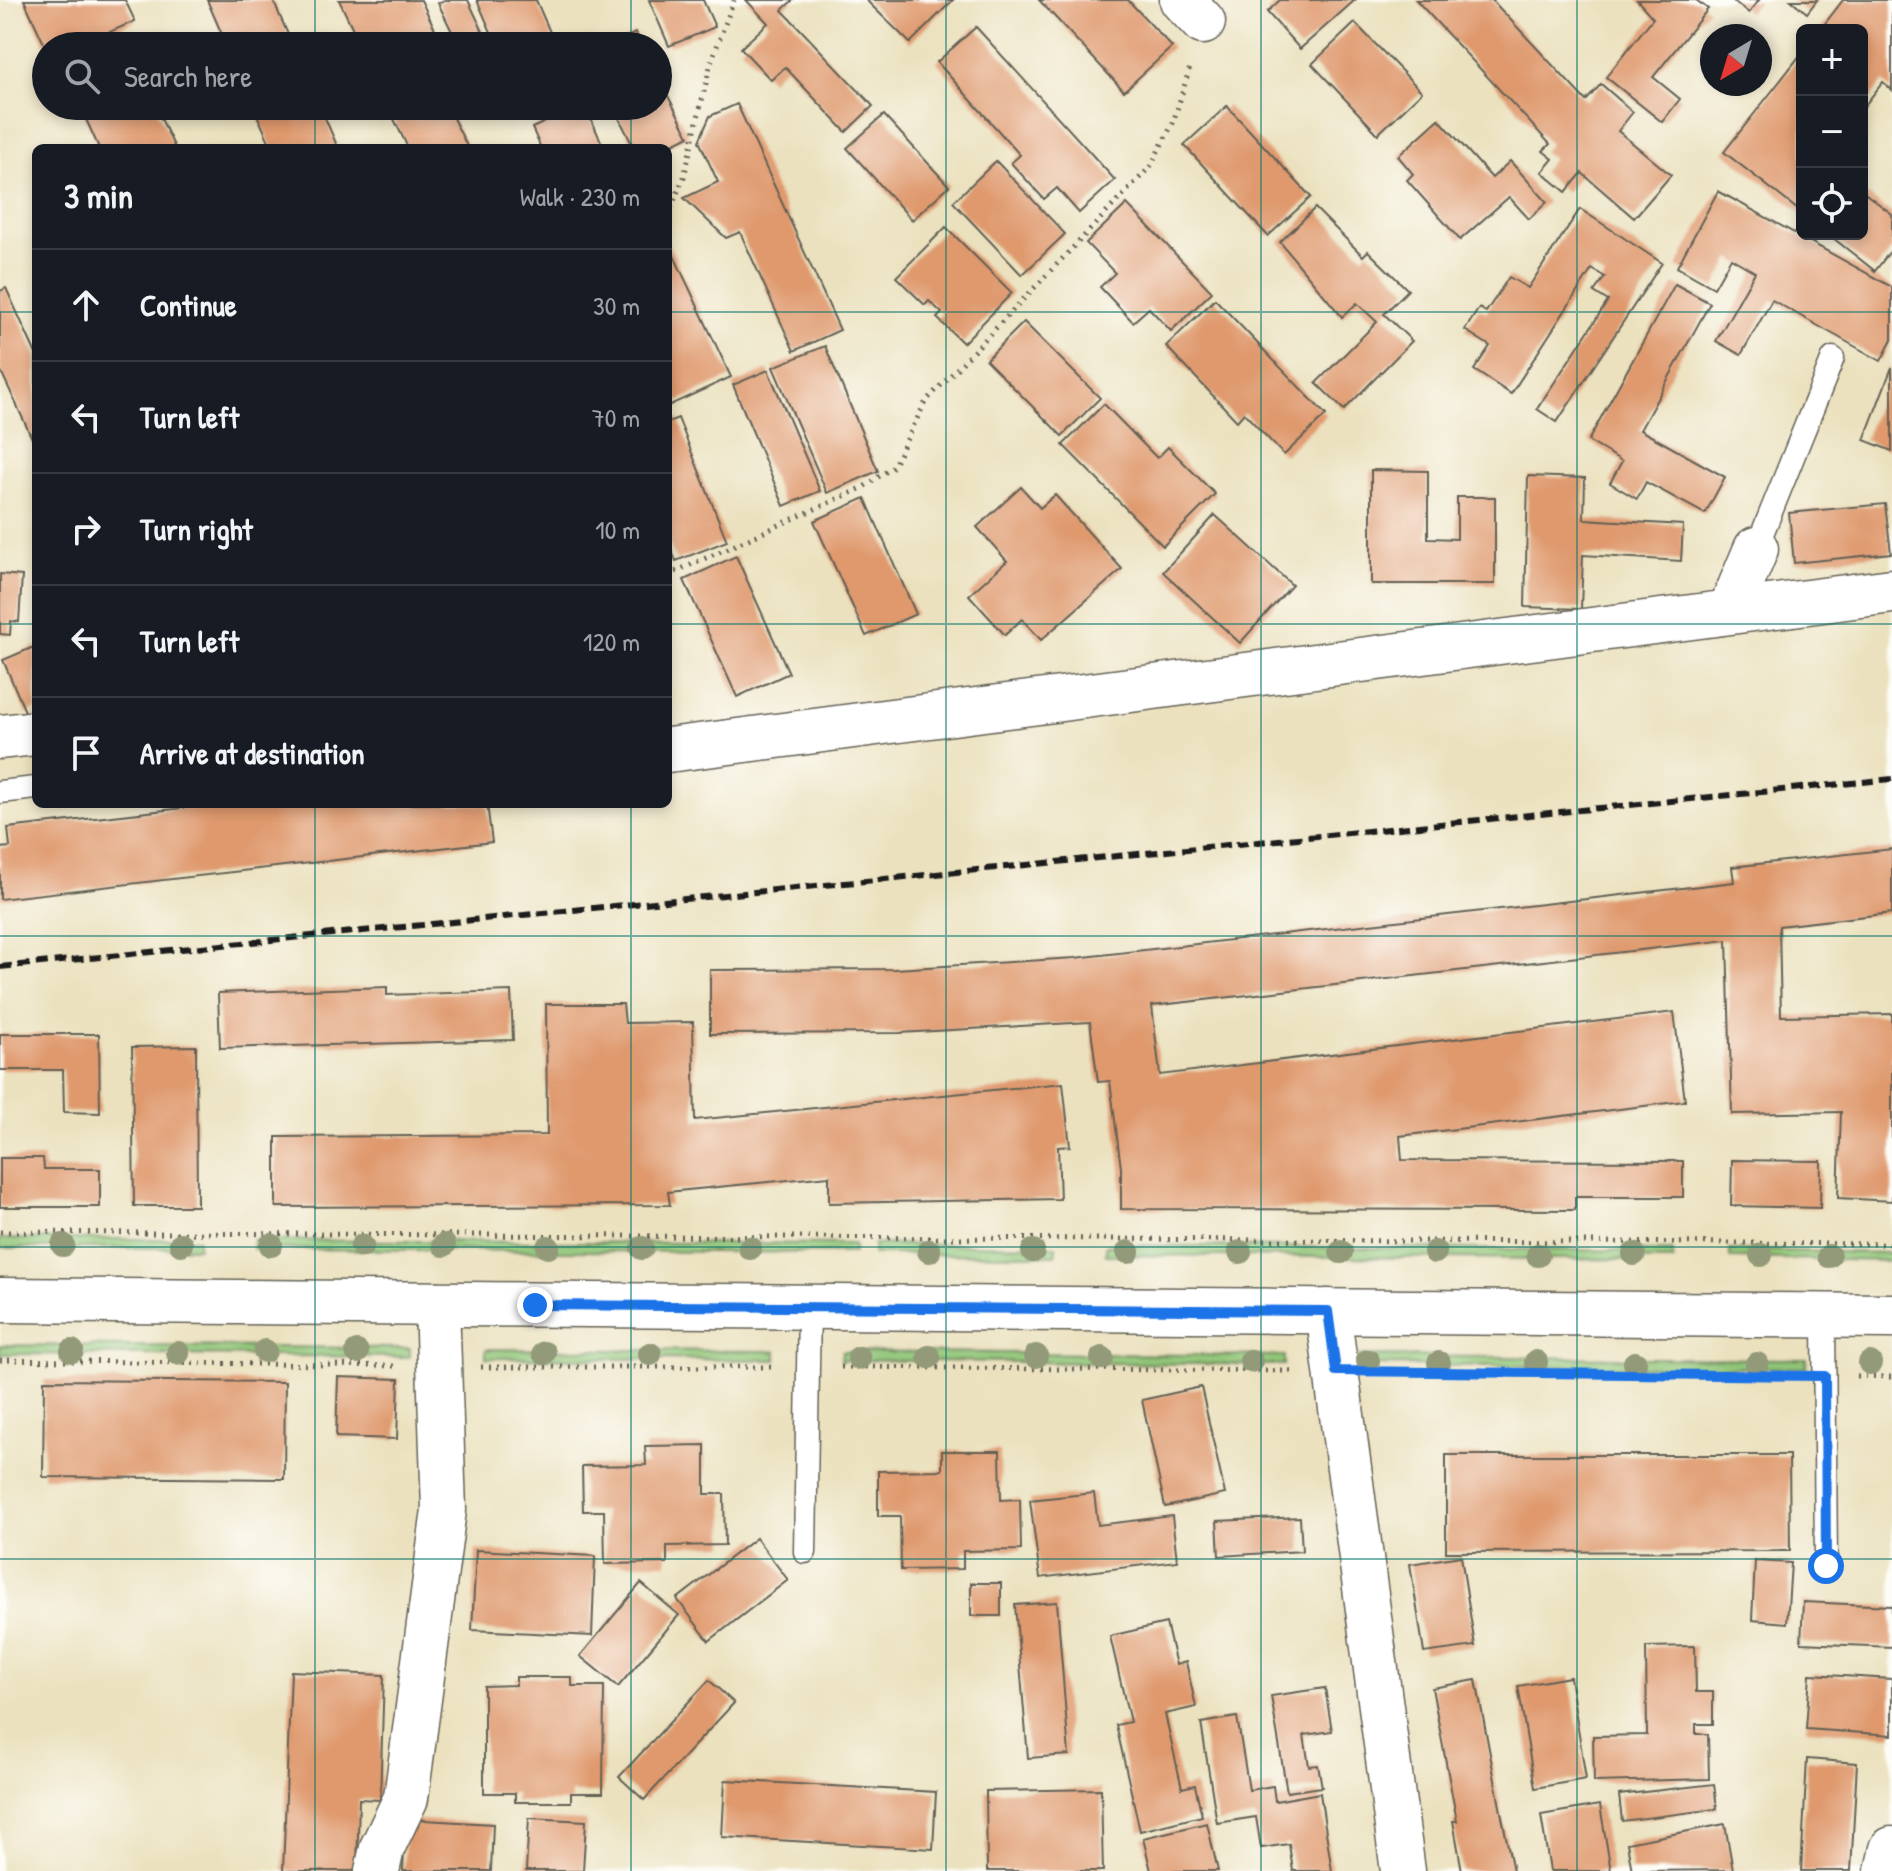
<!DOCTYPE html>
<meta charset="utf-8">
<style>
:root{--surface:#171b24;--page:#242831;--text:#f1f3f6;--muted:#9ea1a6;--line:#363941}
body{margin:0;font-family:"Patrick Hand",sans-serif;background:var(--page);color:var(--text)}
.controls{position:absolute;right:24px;top:24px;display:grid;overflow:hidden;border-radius:12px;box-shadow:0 4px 12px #0003}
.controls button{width:72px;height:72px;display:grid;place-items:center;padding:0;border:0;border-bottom:2px solid var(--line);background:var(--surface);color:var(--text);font:40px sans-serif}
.compass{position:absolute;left:1700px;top:24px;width:72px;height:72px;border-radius:50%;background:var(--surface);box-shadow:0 4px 12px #0003;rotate:218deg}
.stop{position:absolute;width:24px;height:24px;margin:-18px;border:6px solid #1a73e8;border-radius:50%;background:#fff}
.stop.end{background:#1a73e8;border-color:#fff;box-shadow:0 2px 8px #0008}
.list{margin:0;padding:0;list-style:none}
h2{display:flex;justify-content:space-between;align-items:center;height:104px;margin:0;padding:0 32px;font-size:34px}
h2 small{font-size:26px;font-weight:400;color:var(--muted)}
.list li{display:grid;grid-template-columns:52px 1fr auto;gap:24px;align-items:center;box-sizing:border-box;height:112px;padding:0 32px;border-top:2px solid var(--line)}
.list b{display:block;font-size:30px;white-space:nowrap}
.list em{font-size:26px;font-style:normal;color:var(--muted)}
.icon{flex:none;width:44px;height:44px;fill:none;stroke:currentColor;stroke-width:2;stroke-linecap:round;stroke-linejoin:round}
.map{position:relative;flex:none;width:1892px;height:1871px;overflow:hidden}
.search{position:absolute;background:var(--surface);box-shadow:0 4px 12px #0003;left:32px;top:32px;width:640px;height:88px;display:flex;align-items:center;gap:20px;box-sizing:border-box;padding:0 28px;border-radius:44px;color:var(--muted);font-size:30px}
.panel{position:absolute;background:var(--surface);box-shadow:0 4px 12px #0003;left:32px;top:144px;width:640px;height:664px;border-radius:12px}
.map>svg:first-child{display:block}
.green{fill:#8fc476;stroke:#567049;stroke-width:2}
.building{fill:#df996d}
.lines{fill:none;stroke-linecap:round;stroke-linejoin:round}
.service-casing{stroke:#646155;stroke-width:25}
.minor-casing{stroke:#646155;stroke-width:47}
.tertiary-casing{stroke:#646155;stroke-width:47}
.secondary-casing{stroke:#646155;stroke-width:47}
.path{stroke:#646155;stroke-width:5;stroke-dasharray:2 6;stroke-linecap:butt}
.service{stroke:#fff;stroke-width:22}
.minor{stroke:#fff;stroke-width:44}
.tertiary{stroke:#fff;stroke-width:44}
.secondary{stroke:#fff;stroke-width:44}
.rail{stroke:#1c1c1c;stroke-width:6;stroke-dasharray:12 6;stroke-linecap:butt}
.tree{fill:#929a79}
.route{stroke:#1a73e8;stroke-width:10}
.grid{fill:none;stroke:#0f766e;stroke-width:2;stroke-opacity:0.55}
</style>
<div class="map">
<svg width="1892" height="1871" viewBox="0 0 1892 1871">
<rect width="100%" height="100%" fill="#fdfcf7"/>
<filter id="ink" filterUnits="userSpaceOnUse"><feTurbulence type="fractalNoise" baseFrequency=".0125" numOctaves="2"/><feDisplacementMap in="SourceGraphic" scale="16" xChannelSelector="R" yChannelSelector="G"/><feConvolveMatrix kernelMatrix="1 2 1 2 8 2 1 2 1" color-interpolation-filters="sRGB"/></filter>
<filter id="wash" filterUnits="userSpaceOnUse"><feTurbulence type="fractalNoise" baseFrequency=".006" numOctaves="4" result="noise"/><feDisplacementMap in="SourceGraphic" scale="32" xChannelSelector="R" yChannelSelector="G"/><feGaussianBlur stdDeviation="1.8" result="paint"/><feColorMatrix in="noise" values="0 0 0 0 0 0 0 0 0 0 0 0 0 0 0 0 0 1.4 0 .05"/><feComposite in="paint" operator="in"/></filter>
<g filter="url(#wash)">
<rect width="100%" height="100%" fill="#ebe1be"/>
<g class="green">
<rect x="0" y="1239" width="198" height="9"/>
<path d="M 253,1240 L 854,1244 L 854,1253 L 253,1249 Z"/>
<path d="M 873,1244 L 1056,1246 L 1056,1255 L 873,1254 Z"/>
<path d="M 1106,1245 L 1673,1251 L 1673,1260 L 1106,1255 Z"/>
<path d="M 1730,1250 L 1892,1253 L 1892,1261 L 1730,1258 Z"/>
<path d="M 0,1345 L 410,1348 L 410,1357 L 0,1354 Z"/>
<path d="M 486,1349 L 776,1351 L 776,1360 L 486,1358 Z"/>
<path d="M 842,1351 L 1284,1356 L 1284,1365 L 841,1360 Z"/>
<path d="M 1349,1356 L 1807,1359 L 1806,1368 L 1349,1365 Z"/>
</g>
<g id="blocks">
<g class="building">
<path d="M 24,0 L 125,0 L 135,21 L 78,46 L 45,46 Z"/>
<path d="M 207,0 L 273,0 L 293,46 L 227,46 Z"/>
<path d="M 339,0 L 421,0 L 443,46 L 361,46 Z"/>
<path d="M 444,0 L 468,0 L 485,36 L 459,46 L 438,3 Z"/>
<path d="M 477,0 L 536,0 L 556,46 L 497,46 Z"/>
<path d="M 649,0 L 703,0 L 715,27 L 669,46 Z"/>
<path d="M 746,0 L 793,0 L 782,10 L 873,106 L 846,132 L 785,67 L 771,80 L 741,48 L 768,23 Z"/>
<path d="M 866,0 L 953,0 L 910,43 Z"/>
<path d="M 1039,0 L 1128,0 L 1172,47 L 1124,91 Z"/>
<path d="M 1280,0 L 1355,0 L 1300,49 L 1267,12 Z"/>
<path d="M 1416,0 L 1492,0 L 1586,101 L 1601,84 L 1633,112 L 1618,131 L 1671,175 L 1634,218 L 1582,173 L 1566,192 L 1542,172 L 1553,159 L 1543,151 L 1550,144 Z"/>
<path d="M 1637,0 L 1696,0 L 1708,9 L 1653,77 L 1680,99 L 1662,122 L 1606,77 L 1653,18 Z"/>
<path d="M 1732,0 L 1759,0 L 1749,13 Z"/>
<path d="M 1791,0 L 1817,0 L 1807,13 Z"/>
<path d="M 1843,0 L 1892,0 L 1892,90 L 1883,82 L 1862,109 L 1862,30 L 1820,30 Z"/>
<path d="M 1355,23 L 1422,92 L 1378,134 L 1312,64 Z"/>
<path d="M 976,27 L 1115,180 L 1079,213 L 1057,188 L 1044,199 L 1011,163 L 1020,155 L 937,62 Z"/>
<path d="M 635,33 L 642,46 L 609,46 Z"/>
<path d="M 1802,53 L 1802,213 L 1724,152 Z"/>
<path d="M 658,77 L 689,136 L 665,148 L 634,148 L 613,106 L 658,106 Z"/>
<path d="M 737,104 L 840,330 L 794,351 L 740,232 L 726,238 L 684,198 L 718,182 L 699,141 L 710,116 Z"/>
<path d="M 80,106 L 155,106 L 175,148 L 99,148 Z"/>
<path d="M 253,106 L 320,106 L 338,148 L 272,148 Z"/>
<path d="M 405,106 L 447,106 L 468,148 L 408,148 L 391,113 Z"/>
<path d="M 524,106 L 557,106 L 530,118 Z"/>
<path d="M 580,106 L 585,106 L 604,148 L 541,148 L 532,128 Z"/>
<path d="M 1227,106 L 1311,197 L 1268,236 L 1184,145 Z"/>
<path d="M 884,115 L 949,186 L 912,220 L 847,148 Z"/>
<path d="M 1439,119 L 1492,178 L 1510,161 L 1547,202 L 1529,219 L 1509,197 L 1460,240 L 1407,180 L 1413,174 L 1398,156 Z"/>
<path d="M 996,161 L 1065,234 L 1022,275 L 953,202 Z"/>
<path d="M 1718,191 L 1892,287 L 1892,340 L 1881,361 L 1772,300 L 1741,355 L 1716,341 L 1755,272 L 1731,258 L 1714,288 L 1677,267 Z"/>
<path d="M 1862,191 L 1892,214 L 1892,249 L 1875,271 L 1828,234 L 1862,234 Z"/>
<path d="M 1127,204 L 1212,292 L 1171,331 L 1149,308 L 1133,322 L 1100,287 L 1115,273 L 1086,243 Z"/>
<path d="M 1315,208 L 1363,256 L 1368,251 L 1408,290 L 1384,314 L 1412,341 L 1344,410 L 1316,383 L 1377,322 L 1357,303 L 1342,317 L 1280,242 Z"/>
<path d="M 1580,209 L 1662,263 L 1557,422 L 1537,409 L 1608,301 L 1594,292 L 1605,277 L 1592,269 L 1511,394 L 1474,370 L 1490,346 L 1465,330 L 1479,308 L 1486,312 L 1509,277 L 1528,288 Z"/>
<path d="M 946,227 L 1012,293 L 963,343 L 937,318 L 942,313 L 929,301 L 925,305 L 896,277 Z"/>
<path d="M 668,243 L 731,377 L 668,406 Z"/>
<path d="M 1675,284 L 1710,303 L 1640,430 L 1725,477 L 1705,514 L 1646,482 L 1637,499 L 1610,483 L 1622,461 L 1588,441 Z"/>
<path d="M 6,288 L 36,354 L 36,447 L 0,369 L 0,291 Z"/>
<path d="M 1215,299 L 1326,415 L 1284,455 L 1244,413 L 1237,421 L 1166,346 Z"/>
<path d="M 1024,322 L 1100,398 L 1062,436 L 986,360 Z"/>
<path d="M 825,346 L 878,471 L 827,493 L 773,367 Z"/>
<path d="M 1892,367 L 1892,451 L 1864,440 Z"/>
<path d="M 768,370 L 820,491 L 784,506 L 733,385 Z"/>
<path d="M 1104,404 L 1157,458 L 1168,447 L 1215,494 L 1163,546 L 1063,445 Z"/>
<path d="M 678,418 L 727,541 L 676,561 L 668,541 L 668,422 Z"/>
<path d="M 1371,470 L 1428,471 L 1428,538 L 1457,539 L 1457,497 L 1495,497 L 1495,584 L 1371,584 Z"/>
<path d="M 1528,476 L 1585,478 L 1584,519 L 1683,525 L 1681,561 L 1583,555 L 1581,609 L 1525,607 Z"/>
<path d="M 1021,487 L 1040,508 L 1055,495 L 1122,569 L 1041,640 L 1022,619 L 1005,635 L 969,595 L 1007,561 L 977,527 Z"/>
<path d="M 865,498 L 916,614 L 866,636 L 814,521 Z"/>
<path d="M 1885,504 L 1891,553 L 1794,563 L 1789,513 Z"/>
<path d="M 1215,515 L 1292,585 L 1240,643 L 1163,572 Z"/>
<path d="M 736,556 L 789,673 L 737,697 L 684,580 Z"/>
<path d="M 0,574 L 22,576 L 19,622 L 11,621 L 10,635 L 0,634 Z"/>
<path d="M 36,646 L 36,709 L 26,714 L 3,660 Z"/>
<path d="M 218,804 L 487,804 L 492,842 L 0,899 L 0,848 L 10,847 L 8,828 Z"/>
<path d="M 1892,849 L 1892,913 L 1779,926 L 1781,1016 L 1892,1014 L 1892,1201 L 1838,1198 L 1841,1112 L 1732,1114 L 1727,940 L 1152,1006 L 1160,1075 L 1674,1012 L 1685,1101 L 1400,1136 L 1402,1160 L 1683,1161 L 1683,1197 L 1575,1197 L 1575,1210 L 1121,1209 L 1121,1168 L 1110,1081 L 1098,1082 L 1090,1022 L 899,1033 L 710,1034 L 710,970 L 895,969 L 1075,958 L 1734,882 L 1732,867 Z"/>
<path d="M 387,987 L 387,995 L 511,991 L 513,1040 L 220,1048 L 218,993 Z"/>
<path d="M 546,1004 L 623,1004 L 625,1023 L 693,1022 L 695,1120 L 1063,1083 L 1070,1146 L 1058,1147 L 1060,1199 L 829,1203 L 829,1176 L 668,1192 L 670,1205 L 276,1207 L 276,1137 L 547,1135 Z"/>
<path d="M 0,1034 L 99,1034 L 100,1113 L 64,1112 L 63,1070 L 0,1070 Z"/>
<path d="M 196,1046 L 197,1206 L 134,1206 L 132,1047 Z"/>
<path d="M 0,1158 L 43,1158 L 44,1169 L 100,1169 L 100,1207 L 0,1207 Z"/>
<path d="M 1732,1160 L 1821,1161 L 1820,1208 L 1731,1206 Z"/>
<path d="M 338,1377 L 399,1379 L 397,1439 L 336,1437 Z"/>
<path d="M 44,1380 L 285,1382 L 284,1479 L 43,1477 Z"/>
<path d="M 1201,1387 L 1225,1494 L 1165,1507 L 1142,1400 Z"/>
<path d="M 705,1445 L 705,1494 L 724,1494 L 725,1545 L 667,1546 L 667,1563 L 605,1564 L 604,1511 L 583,1511 L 582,1466 L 646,1465 L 645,1446 Z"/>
<path d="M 942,1451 L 1000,1451 L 1001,1500 L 1020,1499 L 1021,1550 L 963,1551 L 963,1569 L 901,1570 L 900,1516 L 878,1516 L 878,1471 L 942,1470 Z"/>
<path d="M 1446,1455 L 1789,1455 L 1790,1551 L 1446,1552 Z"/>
<path d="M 1094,1493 L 1098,1525 L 1172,1516 L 1177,1561 L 1040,1578 L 1030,1500 Z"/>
<path d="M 1300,1517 L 1302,1551 L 1219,1556 L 1217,1521 Z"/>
<path d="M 756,1538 L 788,1580 L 709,1641 L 677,1599 Z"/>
<path d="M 476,1550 L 595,1556 L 592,1636 L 472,1630 Z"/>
<path d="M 1461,1556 L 1475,1646 L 1424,1653 L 1410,1564 Z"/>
<path d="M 1755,1561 L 1791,1563 L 1787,1623 L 1752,1620 Z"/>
<path d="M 641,1583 L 679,1615 L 618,1687 L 580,1656 Z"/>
<rect x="971" y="1583" width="30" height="33"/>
<path d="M 1057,1602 L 1069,1755 L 1028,1758 L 1015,1605 Z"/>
<path d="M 1803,1602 L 1892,1606 L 1892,1647 L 1801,1643 Z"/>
<path d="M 1166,1623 L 1176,1665 L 1186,1662 L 1196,1707 L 1165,1714 L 1182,1788 L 1195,1785 L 1202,1816 L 1140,1831 L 1116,1725 L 1130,1722 L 1110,1636 Z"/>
<path d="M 1695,1646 L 1696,1692 L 1713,1692 L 1713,1724 L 1696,1724 L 1696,1734 L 1708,1734 L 1709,1779 L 1594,1782 L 1593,1736 L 1647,1735 L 1646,1647 Z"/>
<path d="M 291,1671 L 384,1675 L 380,1800 L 359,1799 L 357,1871 L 283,1871 Z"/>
<path d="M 1810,1674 L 1892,1679 L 1892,1735 L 1806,1729 Z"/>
<path d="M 516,1677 L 572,1677 L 572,1686 L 604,1686 L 603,1793 L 571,1793 L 571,1802 L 515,1802 L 515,1793 L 484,1793 L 484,1686 L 516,1685 Z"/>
<path d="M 1570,1677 L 1586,1779 L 1535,1788 L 1518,1686 Z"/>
<path d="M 709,1680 L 734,1703 L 644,1800 L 619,1777 Z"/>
<path d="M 1476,1680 L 1501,1812 L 1513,1871 L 1462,1871 L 1453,1821 L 1457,1821 L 1432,1688 Z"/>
<path d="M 1325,1688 L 1332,1731 L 1304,1735 L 1309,1766 L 1318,1765 L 1322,1787 L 1287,1792 L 1271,1696 Z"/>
<path d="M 1237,1717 L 1249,1790 L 1273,1786 L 1275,1801 L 1320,1793 L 1332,1871 L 1293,1871 L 1289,1844 L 1261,1848 L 1256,1817 L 1217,1823 L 1201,1723 Z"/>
<path d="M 1807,1759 L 1857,1763 L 1851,1871 L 1801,1871 Z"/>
<path d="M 725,1780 L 936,1792 L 933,1849 L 722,1837 Z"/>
<path d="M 1714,1784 L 1717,1809 L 1622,1821 L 1619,1795 Z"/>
<path d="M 1101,1789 L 1103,1871 L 987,1871 L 986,1791 Z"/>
<path d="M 1600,1805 L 1611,1871 L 1550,1871 L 1541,1815 Z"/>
<path d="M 529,1818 L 586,1821 L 583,1871 L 526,1871 Z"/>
<path d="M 406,1819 L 493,1824 L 491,1871 L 403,1871 Z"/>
<path d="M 1207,1823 L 1218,1871 L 1151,1871 L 1143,1838 Z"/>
<path d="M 1725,1824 L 1733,1870 L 1632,1871 L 1627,1843 Z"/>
</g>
</g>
</g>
<g filter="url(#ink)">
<use href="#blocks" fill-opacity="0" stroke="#646155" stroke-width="2"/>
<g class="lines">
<defs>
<g id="service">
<path d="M 1756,549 L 1833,358"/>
<path d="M 0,792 L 36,788"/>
<path d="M 1824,1315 L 1826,1566"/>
<path d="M 805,1552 L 809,1307"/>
</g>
<g id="minor">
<path d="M 1182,0 L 1203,22"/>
<path d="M 1730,611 L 1756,549"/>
<path d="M 0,737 L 36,733"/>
<path d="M 668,750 L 1892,591"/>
<path d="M 377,1871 L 382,1848 L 406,1798 L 444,1510 L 437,1304"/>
<path d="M 1887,1871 L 1892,1849"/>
</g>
<path id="tertiary" d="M 1328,1311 L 1403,1871"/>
<path id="secondary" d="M 0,1300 L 1892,1316"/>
</defs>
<use href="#service" class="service-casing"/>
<use href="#minor" class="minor-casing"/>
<use href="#tertiary" class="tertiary-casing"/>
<use href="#secondary" class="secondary-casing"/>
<g class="path">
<path d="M 668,215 L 684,177 L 711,62 L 734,0"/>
<path d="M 668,575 L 862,488 L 893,467 L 926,401 L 1150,167 L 1173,123 L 1191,64"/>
<path d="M 0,1232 L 1892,1244"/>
<path d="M 0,1360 L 395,1366"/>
<path d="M 481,1367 L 775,1367"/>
<path d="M 841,1367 L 1291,1371"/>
<path d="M 1381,1372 L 1791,1375"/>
<path d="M 1857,1376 L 1892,1377"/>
</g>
<use href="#service" class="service"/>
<use href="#minor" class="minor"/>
<use href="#tertiary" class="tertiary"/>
<use href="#secondary" class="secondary"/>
<path class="rail" d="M 0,967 L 1892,779"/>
</g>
<g class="tree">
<circle cx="181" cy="1244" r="12"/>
<circle cx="63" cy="1245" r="12"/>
<circle cx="271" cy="1245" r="12"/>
<circle cx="444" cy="1245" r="12"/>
<circle cx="362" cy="1246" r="12"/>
<circle cx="548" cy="1247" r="12"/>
<circle cx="642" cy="1248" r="12"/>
<circle cx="750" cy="1248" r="12"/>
<circle cx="929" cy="1251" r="12"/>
<circle cx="1033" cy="1251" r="12"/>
<circle cx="1128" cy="1252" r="12"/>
<circle cx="1240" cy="1252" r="12"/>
<circle cx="1341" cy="1252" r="12"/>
<circle cx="1435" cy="1252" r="12"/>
<circle cx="1634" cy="1254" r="12"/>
<circle cx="1538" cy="1255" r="12"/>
<circle cx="1761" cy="1255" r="12"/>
<circle cx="1829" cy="1256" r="12"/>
<circle cx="72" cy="1351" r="12"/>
<circle cx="265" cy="1351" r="12"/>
<circle cx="357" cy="1352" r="12"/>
<circle cx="178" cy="1353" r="12"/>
<circle cx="544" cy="1353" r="12"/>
<circle cx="650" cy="1354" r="12"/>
<circle cx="1036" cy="1356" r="12"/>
<circle cx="929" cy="1357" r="12"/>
<circle cx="859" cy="1358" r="12"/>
<circle cx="1102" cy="1358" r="12"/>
<circle cx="1251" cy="1361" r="12"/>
<circle cx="1368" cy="1361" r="12"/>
<circle cx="1536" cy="1362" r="12"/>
<circle cx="1439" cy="1363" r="12"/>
<circle cx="1635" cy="1363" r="12"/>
<circle cx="1870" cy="1363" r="12"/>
<circle cx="1757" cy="1364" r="12"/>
</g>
</g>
<g class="lines" filter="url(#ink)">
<path class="route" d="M 535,1305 L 1328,1311 L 1336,1371 L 1825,1376 L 1826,1566"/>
</g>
<path class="grid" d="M 315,0 L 315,46M 631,0 L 631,46M 946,0 L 946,1871M 1261,0 L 1261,1871M 1577,0 L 1577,1871M 315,106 L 315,148M 631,106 L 631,148M 0,312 L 36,312M 668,312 L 1892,312M 0,624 L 36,624M 668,624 L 1892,624M 315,804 L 315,1871M 631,804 L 631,1871M 0,936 L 1892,936M 0,1247 L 1892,1247M 0,1559 L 1892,1559"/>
</svg>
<div class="controls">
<button>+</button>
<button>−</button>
<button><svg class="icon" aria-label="locate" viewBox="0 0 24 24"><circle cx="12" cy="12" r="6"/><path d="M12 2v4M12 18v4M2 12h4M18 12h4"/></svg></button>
</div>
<svg class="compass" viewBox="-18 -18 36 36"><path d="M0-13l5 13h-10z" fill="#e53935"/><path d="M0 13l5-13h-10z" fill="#9ea1a6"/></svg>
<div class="stop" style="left:1826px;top:1566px"></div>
<div class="stop end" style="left:535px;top:1305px"></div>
<div class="search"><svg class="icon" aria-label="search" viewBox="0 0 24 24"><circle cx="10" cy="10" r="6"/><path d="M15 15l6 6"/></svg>Search here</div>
<section class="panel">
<h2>3 min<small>Walk · 230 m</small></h2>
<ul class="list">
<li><svg class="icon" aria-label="ahead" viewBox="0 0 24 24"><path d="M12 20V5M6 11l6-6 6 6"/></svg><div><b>Continue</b></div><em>30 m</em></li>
<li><svg class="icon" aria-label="left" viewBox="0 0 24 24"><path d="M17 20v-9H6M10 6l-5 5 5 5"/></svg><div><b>Turn left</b></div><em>70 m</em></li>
<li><svg class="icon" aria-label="right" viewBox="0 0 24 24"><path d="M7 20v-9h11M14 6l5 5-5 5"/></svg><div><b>Turn right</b></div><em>10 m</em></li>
<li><svg class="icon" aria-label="left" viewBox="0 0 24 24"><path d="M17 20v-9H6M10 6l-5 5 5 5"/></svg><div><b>Turn left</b></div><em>120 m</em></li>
<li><svg class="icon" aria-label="arrive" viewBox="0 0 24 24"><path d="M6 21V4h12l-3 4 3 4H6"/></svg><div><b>Arrive at destination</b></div></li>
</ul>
</section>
</div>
